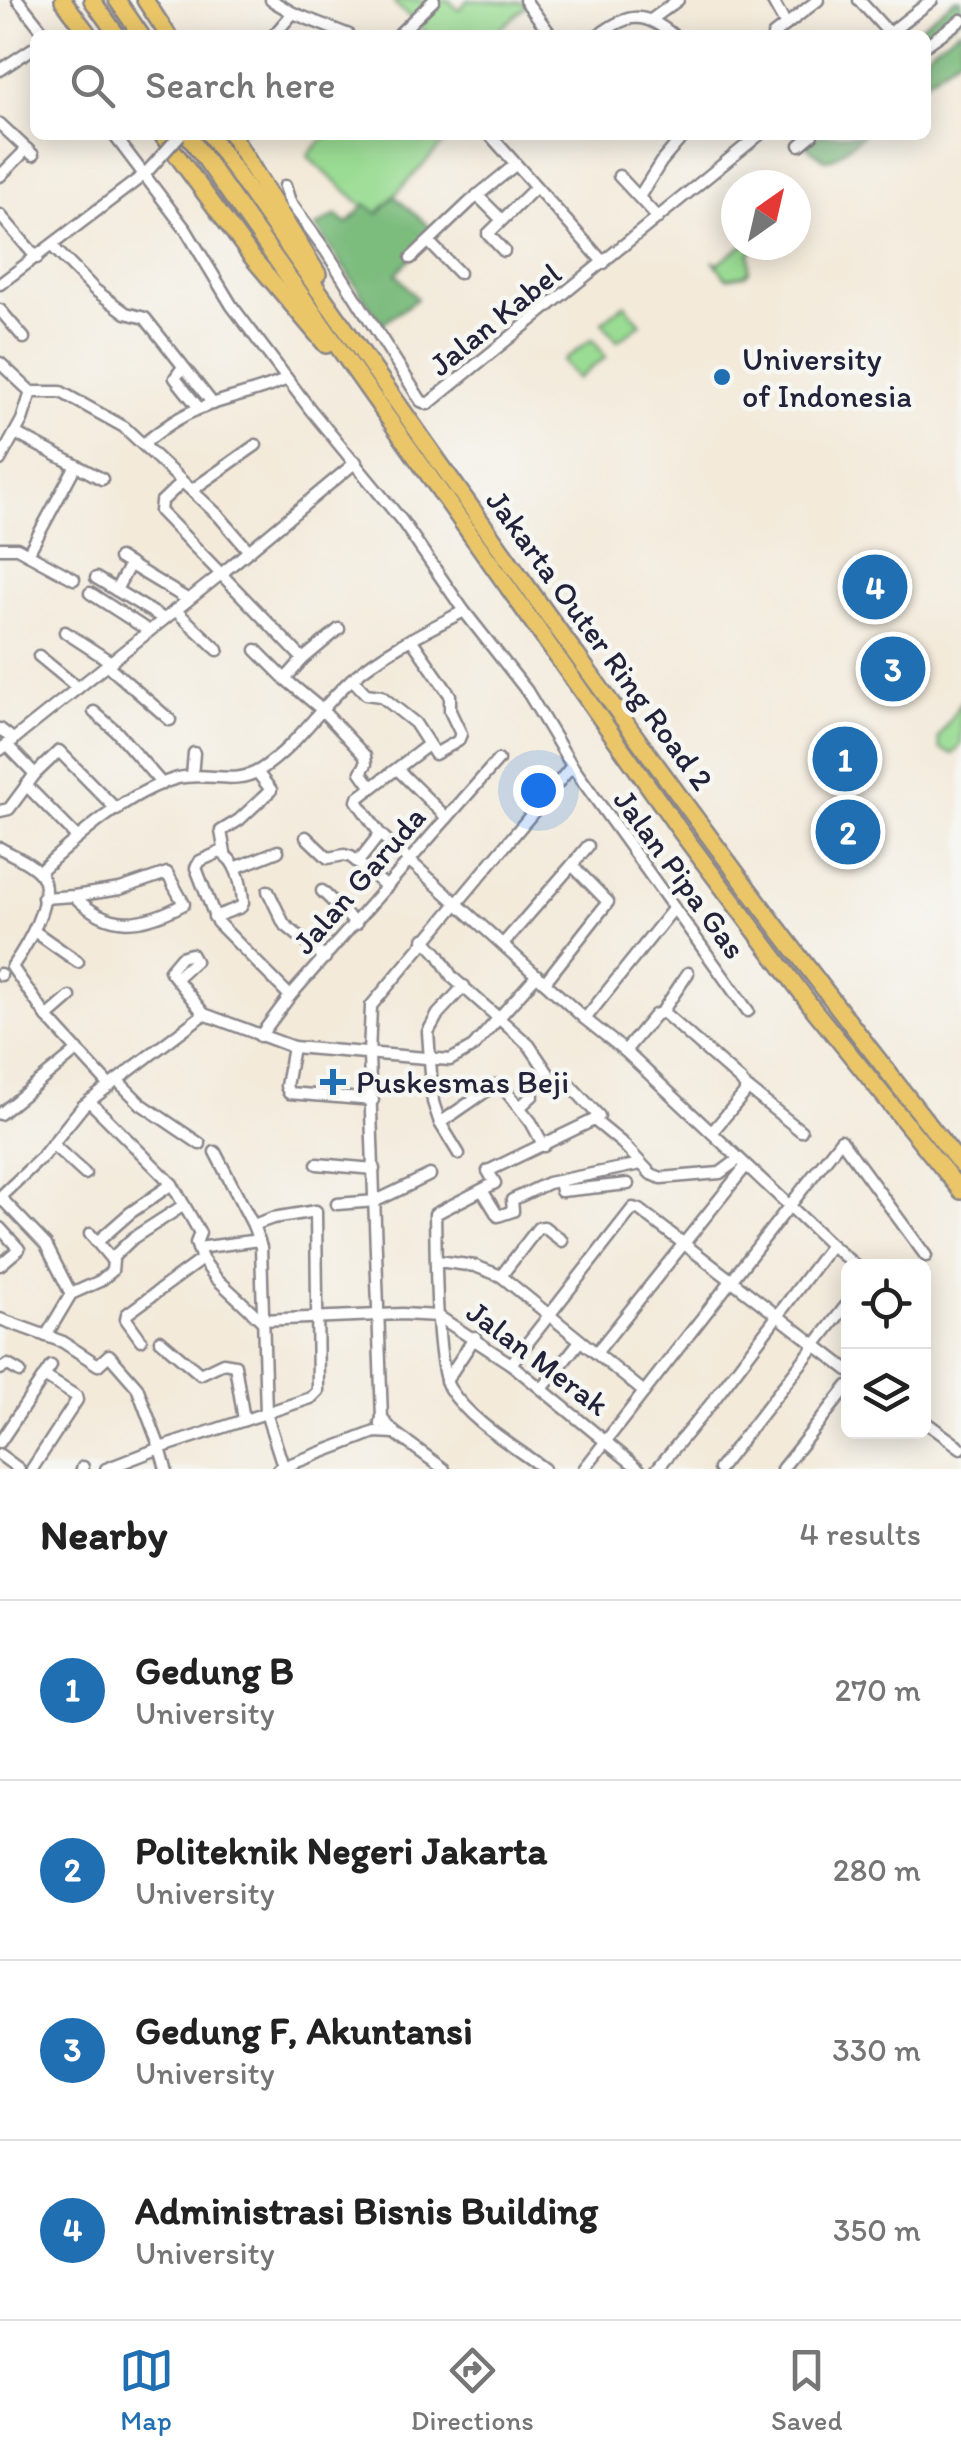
<!DOCTYPE html>
<style>
:root{--surface:#fff;--page:#f6f6f6;--text:#222;--muted:#767676;--line:#e0e0e0;--accent:#1f6fb2}
body{margin:0;font-family:Itim,sans-serif;background:var(--page);color:var(--text)}
.controls{position:absolute;right:30px;bottom:30px;display:grid;overflow:hidden;border-radius:15px;box-shadow:0 5px 25px #0003}
.controls button{width:90px;height:90px;display:grid;place-items:center;padding:0;border:0;border-bottom:2px solid var(--line);background:var(--surface);color:var(--text);font:50px sans-serif}
.compass{position:absolute;left:721px;top:170px;width:90px;height:90px;border-radius:50%;background:var(--surface);box-shadow:0 5px 25px #0003;rotate:34deg}
.you{position:absolute;left:538px;top:790px;width:35px;height:35px;margin:-25px;border:8px solid #fff;border-radius:50%;background:#1a73e8;box-shadow:0 0 0 15px #1a73e833}
.badge{display:grid;place-items:center;width:65px;height:65px;border-radius:50%;background:var(--accent);color:#fff;font-size:32px;font-weight:700}
.pin{position:absolute;translate:-50% -50%;border:5px solid #fff;box-shadow:0 2px 10px #0006}
.list{margin:0;padding:0;list-style:none}
h2{display:flex;justify-content:space-between;align-items:center;height:130px;margin:0;padding:0 40px;font-size:42px}
h2 small{font-size:32px;font-weight:400;color:var(--muted)}
.list li{display:grid;grid-template-columns:65px 1fr auto;gap:30px;align-items:center;box-sizing:border-box;height:180px;padding:0 40px;border-top:2px solid var(--line)}
.list b{display:block;font-size:38px;white-space:nowrap}
.list p{margin:0;font-size:32px;white-space:nowrap;color:var(--muted)}
.list em{font-size:32px;font-style:normal;color:var(--muted)}
.icon{flex:none;width:55px;height:55px;fill:none;stroke:currentColor;stroke-width:2;stroke-linecap:round;stroke-linejoin:round}
.map{position:relative;flex:none;width:961px;height:1469px;overflow:hidden}
.search{position:absolute;background:var(--surface);box-shadow:0 5px 25px #0003;left:30px;right:30px;top:30px;height:110px;display:flex;align-items:center;gap:25px;box-sizing:border-box;padding:0 35px;border-radius:15px;color:var(--muted);font-size:38px}
.sheet{height:850px;background:var(--surface)}
nav{display:flex;justify-content:space-around;align-items:center;box-sizing:border-box;height:140px;border-top:2px solid var(--line);background:var(--surface);font-size:28px;color:var(--muted)}
nav a{display:grid;justify-items:center;gap:5px}
nav .on{color:var(--accent)}
.map>svg:first-child{display:block}
.green{fill:#9adc93;stroke:#5e7f67;stroke-width:2.5}
.forest{fill:#7bbc7d;stroke:#4e6f5c;stroke-width:2.5}
.lines{fill:none;stroke-linecap:round;stroke-linejoin:round}
.minor-casing{stroke:#8a868a;stroke-width:15}
.highway-casing{stroke:#8a868a;stroke-width:20}
.minor{stroke:#fff;stroke-width:10}
.highway{stroke:#eac669;stroke-width:15}
.minor-bridge-casing{stroke:#8a868a;stroke-width:15;stroke-linecap:butt}
.minor-bridge{stroke:#fff;stroke-width:10}
.poi-dot{fill:#1f6fb2;stroke:#f6f6f2;stroke-width:4}
.labels{text-anchor:middle;stroke-width:9;stroke-linejoin:round;paint-order:stroke}
.street-label{font-size:32px;fill:#22223b;stroke:#f6f6f2}
.poi-label{font-size:32px;fill:#22223b;stroke:#f6f6f2;text-anchor:start}
</style>
<div class="map">
<svg width="961" height="1469" viewBox="0 0 961 1469">
<rect width="100%" height="100%" fill="#f6f6f2"/>
<filter id="ink" filterUnits="userSpaceOnUse"><feTurbulence type="fractalNoise" baseFrequency=".01" numOctaves="2"/><feDisplacementMap in="SourceGraphic" scale="20" xChannelSelector="R" yChannelSelector="G"/><feConvolveMatrix kernelMatrix="1 2 1 2 8 2 1 2 1" color-interpolation-filters="sRGB"/></filter>
<filter id="wash" filterUnits="userSpaceOnUse"><feTurbulence type="fractalNoise" baseFrequency=".0048" numOctaves="4" result="noise"/><feDisplacementMap in="SourceGraphic" scale="40" xChannelSelector="R" yChannelSelector="G"/><feGaussianBlur stdDeviation="2.25" result="paint"/><feColorMatrix in="noise" values="0 0 0 0 0 0 0 0 0 0 0 0 0 0 0 0 0 1.4 0 .05"/><feComposite in="paint" operator="in"/></filter>
<g filter="url(#wash)">
<rect width="100%" height="100%" fill="#f3eada"/>
<g class="green">
<path d="M 397,0 L 449,0 L 458,10 L 468,0 L 530,3 L 493,35 L 424,35 L 426,32 L 394,3 Z"/>
<path d="M 327,135 L 451,135 L 377,214 L 370,212 L 311,160 L 308,155 Z"/>
<path d="M 743,245 L 760,245 L 750,252 L 749,271 L 745,275 L 726,278 L 713,260 L 718,263 Z"/>
<path d="M 625,304 L 641,324 L 617,341 L 602,322 Z"/>
<path d="M 592,339 L 606,357 L 577,379 L 563,361 Z"/>
<path d="M 961,702 L 961,745 L 953,754 L 940,749 L 938,738 Z"/>
</g>
<g class="forest">
<path d="M 954,0 L 961,0 L 961,17 L 926,41 L 926,35 L 910,35 Z"/>
<path d="M 961,28 L 961,55 L 926,81 L 926,53 Z"/>
<path d="M 820,135 L 863,135 L 832,159 L 825,160 L 806,146 Z"/>
<path d="M 394,196 L 437,233 L 396,273 L 417,299 L 382,324 L 316,227 L 336,215 L 347,224 L 366,204 L 378,214 Z"/>
</g>
</g>
<g filter="url(#ink)">
<g class="lines">
<defs>
<g id="minor">
<path d="M 18,0 L 46,35"/>
<path d="M 271,0 L 293,13 L 349,35"/>
<path d="M 525,0 L 551,35"/>
<path d="M 772,0 L 786,25"/>
<path d="M 859,0 L 889,33"/>
<path d="M 651,20 L 678,0"/>
<path d="M 274,35 L 293,13"/>
<path d="M 398,35 L 434,0"/>
<path d="M 599,35 C 628,13 644,11 673,35"/>
<path d="M 773,35 L 818,0"/>
<path d="M 887,35 L 932,0"/>
<path d="M 926,45 L 961,20"/>
<path d="M 0,70 L 35,47"/>
<path d="M 0,124 L 33,155"/>
<path d="M 114,135 L 186,230 L 232,306 L 310,409 L 402,521 L 464,611 L 527,691 L 572,766 L 748,1011"/>
<path d="M 490,135 L 604,263"/>
<path d="M 800,145 L 812,135"/>
<path d="M 0,176 L 27,149"/>
<path d="M 619,176 L 658,218"/>
<path d="M 285,186 L 290,202 L 326,251 L 421,401 L 428,404 L 759,135"/>
<path d="M 477,195 L 502,220"/>
<path d="M 639,197 L 661,162 L 684,135"/>
<path d="M 0,215 L 37,258"/>
<path d="M 429,242 L 459,273"/>
<path d="M 52,246 L 95,290 L 126,313 L 145,318 L 213,404"/>
<path d="M 504,251 L 488,234 L 535,188"/>
<path d="M 411,258 L 472,200 L 515,165"/>
<path d="M 0,284 L 145,174 L 163,154"/>
<path d="M 0,310 L 24,338"/>
<path d="M 0,363 L 31,392 L 61,392 L 124,427 L 219,516 L 249,551"/>
<path d="M 183,367 L 175,378 L 199,408"/>
<path d="M 15,433 L 102,479"/>
<path d="M 143,444 C 160,431 176,418 196,410 C 226,397 258,393 287,379"/>
<path d="M 0,460 L 22,420 L 31,392"/>
<path d="M 182,482 L 161,502 L 160,511 L 221,574 L 356,462"/>
<path d="M 192,490 L 256,445"/>
<path d="M 0,548 L 17,548 L 74,579"/>
<path d="M 28,554 L 76,465"/>
<path d="M 119,558 L 187,599"/>
<path d="M 96,578 L 164,619"/>
<path d="M 116,590 L 130,564"/>
<path d="M 90,593 L 149,631"/>
<path d="M 175,610 L 218,650"/>
<path d="M 339,629 L 303,659 L 285,679 L 321,709 L 365,756 L 366,764 L 361,772 L 371,786"/>
<path d="M 65,632 L 111,662"/>
<path d="M 256,650 L 285,679"/>
<path d="M 39,656 L 78,688"/>
<path d="M 107,665 L 170,720"/>
<path d="M 352,679 L 366,694 L 381,696 L 415,723 L 435,754 L 458,741 L 461,734 L 450,711 L 450,695 L 411,639"/>
<path d="M 94,712 L 116,731 L 162,784"/>
<path d="M 0,729 L 14,740"/>
<path d="M 7,745 L 35,774"/>
<path d="M 428,745 L 358,798 L 357,801 L 380,834 L 585,1019 L 625,1051 L 831,1245"/>
<path d="M 0,750 L 221,574 L 303,659"/>
<path d="M 397,769 L 447,818"/>
<path d="M 192,776 L 194,753"/>
<path d="M 26,785 L 78,838"/>
<path d="M 0,811 L 9,809 L 35,774 L 59,751 L 117,810"/>
<path d="M 306,837 L 328,858 L 344,855 L 351,857 L 387,887"/>
<path d="M 0,848 C 12,855 34,864 41,875 C 56,899 25,948 12,967 L 47,1017 L 110,1086"/>
<path d="M 225,853 L 221,831 L 239,820 L 271,790 L 257,772"/>
<path d="M 358,862 L 380,834"/>
<path d="M 235,868 L 278,851"/>
<path d="M 39,872 C 76,838 129,791 178,778 C 207,771 234,786 260,770 C 297,746 320,707 353,678 C 386,650 426,631 464,611"/>
<path d="M 268,891 L 284,924 L 325,958"/>
<path d="M 322,891 L 356,924"/>
<path d="M 43,898 L 74,896 C 109,931 141,927 184,904 L 167,873 L 120,889 L 74,896"/>
<path d="M 214,917 L 241,907 L 243,903 C 242,885 237,860 220,852 L 200,861 L 196,868 L 217,922 L 290,996"/>
<path d="M 34,931 L 78,962"/>
<path d="M 424,939 L 438,954 L 452,977 L 529,1045 L 552,1079 L 570,1085 L 599,1116 L 594,1120 L 622,1143 L 651,1174 L 661,1178 L 720,1173 L 739,1159"/>
<path d="M 503,944 L 572,865"/>
<path d="M 0,974 L 1,975"/>
<path d="M 176,978 L 195,961 L 191,954 L 181,957 L 170,970 L 171,972 L 204,1014 L 293,1047 L 450,1060 L 473,1047 L 537,975"/>
<path d="M 545,982 L 608,902 L 572,865 L 588,846"/>
<path d="M 662,1012 L 688,973"/>
<path d="M 47,1017 L 70,997"/>
<path d="M 585,1019 L 674,908"/>
<path d="M 260,1036 L 290,996 L 498,760"/>
<path d="M 293,1047 L 286,1086 L 289,1093 L 373,1100"/>
<path d="M 625,1051 L 655,1015 L 663,1012 L 741,1081 L 746,1088 L 744,1094 L 712,1132"/>
<path d="M 117,1080 L 141,1104 L 200,1144"/>
<path d="M 746,1087 L 801,1131"/>
<path d="M 89,1101 L 172,1184 L 200,1233 L 196,1243 L 202,1259"/>
<path d="M 520,1107 L 533,1095"/>
<path d="M 0,1114 L 78,1050"/>
<path d="M 440,1123 L 495,1085 L 501,1085 L 531,1122 L 544,1146"/>
<path d="M 52,1144 L 85,1174"/>
<path d="M 459,1154 L 440,1123 L 433,1102 L 428,1032 L 438,1014 L 464,986"/>
<path d="M 317,1164 L 374,1169"/>
<path d="M 559,1181 L 561,1191 L 628,1184"/>
<path d="M 482,1190 L 498,1216 L 513,1211 L 512,1200 L 548,1183 L 641,1164"/>
<path d="M 0,1197 L 42,1157 L 83,1106 L 204,1014"/>
<path d="M 0,1197 L 46,1245 L 71,1294"/>
<path d="M 337,1204 L 376,1201 L 430,1175"/>
<path d="M 253,1225 L 273,1218 L 316,1211 L 318,1391 L 311,1398 L 266,1413 L 284,1469"/>
<path d="M 0,1228 L 19,1249 L 0,1265"/>
<path d="M 97,1242 L 130,1213 L 172,1184"/>
<path d="M 198,1248 L 259,1240"/>
<path d="M 111,1259 L 133,1238 L 184,1205"/>
<path d="M 438,1261 L 475,1266 L 501,1276 L 644,1392"/>
<path d="M 501,1276 L 538,1228 L 544,1227 L 562,1241"/>
<path d="M 0,1319 L 63,1342 L 98,1365 L 109,1355 L 137,1387 L 160,1448 L 106,1469"/>
<path d="M 46,1336 L 71,1294 L 100,1281 L 112,1271 L 113,1261 L 90,1234"/>
<path d="M 141,1340 L 126,1319 L 127,1314 L 202,1259 L 216,1278 L 261,1320 L 402,1314 L 438,1316 L 511,1364 L 639,1469"/>
<path d="M 160,1340 L 200,1374 L 223,1363 L 235,1365 L 244,1420"/>
<path d="M 596,1353 L 746,1166"/>
<path d="M 511,1364 L 633,1208 L 640,1210 L 848,1370"/>
<path d="M 0,1369 L 8,1365 L 20,1372"/>
<path d="M 446,1381 L 475,1337"/>
<path d="M 542,1389 L 580,1341"/>
<path d="M 382,1419 L 369,1055 L 371,1006 L 572,766"/>
<path d="M 924,1421 L 961,1448"/>
<path d="M 380,1423 L 382,1419 L 395,1433 L 444,1469"/>
<path d="M 0,1442 L 51,1366"/>
<path d="M 0,1455 L 19,1469"/>
<path d="M 32,1469 L 77,1400 L 76,1396 L 44,1376"/>
<path d="M 82,1469 L 83,1467"/>
<path d="M 166,1469 L 160,1448 L 266,1413 L 261,1247 L 253,1225 L 215,1152"/>
<path d="M 278,1469 L 375,1432 L 395,1433"/>
<path d="M 544,1469 C 514,1446 471,1422 450,1389 C 435,1367 436,1247 435,1214 L 495,1183 L 488,1171 L 594,1120"/>
<path d="M 584,1469 L 841,1140 L 926,1256"/>
<path d="M 657,1469 L 710,1405 L 831,1245 L 856,1266"/>
<path d="M 719,1469 L 848,1303"/>
<path d="M 782,1469 L 848,1386"/>
</g>
<g id="highway">
<path d="M 63,0 L 89,35"/>
<path d="M 92,0 L 117,35"/>
<path d="M 117,0 L 141,35"/>
<path d="M 145,0 L 168,35"/>
<path d="M 162,135 L 251,256 L 326,345"/>
<path d="M 188,135 L 681,832 L 815,1011 L 961,1191"/>
<path d="M 210,135 C 453,484 696,832 961,1165"/>
<path d="M 232,135 L 318,274"/>
</g>
</defs>
<use href="#minor" class="minor-casing"/>
<use href="#highway" class="highway-casing"/>
<use href="#minor" class="minor"/>
<use href="#highway" class="highway"/>
<defs>
<path id="minor-bridge" d="M 163,154 L 180,135"/>
</defs>
<use href="#minor-bridge" class="minor-bridge-casing"/>
<use href="#minor-bridge" class="minor-bridge"/>
</g>
</g>
<g class="poi-dot">
<circle cx="722" cy="377" r="10"/>
<path d="M328 1067h10v10h10v10h-10v10h-10v-10h-10v-10h10z"/>
</g>
<g class="labels">
<g class="street-label">
<text transform="translate(495 319) rotate(-39)" y="11">Jalan Kabel</text>
<text transform="translate(600 640) rotate(54)" y="11">Jakarta Outer Ring Road 2</text>
<text transform="translate(680 874) rotate(54)" y="11">Jalan Pipa Gas</text>
<text transform="translate(359 880) rotate(-49)" y="11">Jalan Garuda</text>
<text transform="translate(538 1358) rotate(37)" y="11">Jalan Merak</text>
</g>
<g class="poi-label">
<text x="742" y="370">University<tspan x="742" dy="37">of Indonesia</tspan></text>
<text x="356" y="1093">Puskesmas Beji</text>
</g>
</g>
</svg>
<div class="controls">
<button><svg class="icon" aria-label="locate" viewBox="0 0 24 24"><circle cx="12" cy="12" r="6"/><path d="M12 2v4M12 18v4M2 12h4M18 12h4"/></svg></button>
<button><svg class="icon" aria-label="layers" viewBox="0 0 24 24"><path d="M12 4l9 5-9 5-9-5zM3 14l9 5 9-5"/></svg></button>
</div>
<svg class="compass" viewBox="-18 -18 36 36"><path d="M0-13l5 13h-10z" fill="#e53935"/><path d="M0 13l5-13h-10z" fill="#767676"/></svg>
<div class="you"></div>
<div class="pin badge" style="left:845px;top:759px">1</div>
<div class="pin badge" style="left:848px;top:832px">2</div>
<div class="pin badge" style="left:893px;top:669px">3</div>
<div class="pin badge" style="left:875px;top:587px">4</div>
<div class="search"><svg class="icon" aria-label="search" viewBox="0 0 24 24"><circle cx="10" cy="10" r="6"/><path d="M15 15l6 6"/></svg>Search here</div>
</div>
<section class="sheet">
<h2>Nearby<small>4 results</small></h2>
<ul class="list">
<li><span class="badge">1</span><div><b>Gedung B</b><p>University</p></div><em>270 m</em></li>
<li><span class="badge">2</span><div><b>Politeknik Negeri Jakarta</b><p>University</p></div><em>280 m</em></li>
<li><span class="badge">3</span><div><b>Gedung F, Akuntansi</b><p>University</p></div><em>330 m</em></li>
<li><span class="badge">4</span><div><b>Administrasi Bisnis Building</b><p>University</p></div><em>350 m</em></li>
</ul>
</section>
<nav>
<a class="on"><svg class="icon" aria-label="map" viewBox="0 0 24 24"><path d="M3 6l6-2 6 2 6-2v14l-6 2-6-2-6 2zM9 4v14M15 6v14"/></svg>Map</a>
<a><svg class="icon" aria-label="directions" viewBox="0 0 24 24"><path d="M12 3l9 9-9 9-9-9zM9 14v-3h6M13 9l2 2-2 2"/></svg>Directions</a>
<a><svg class="icon" aria-label="saved" viewBox="0 0 24 24"><path d="M7 4h10v16l-5-4-5 4z"/></svg>Saved</a>
</nav>
